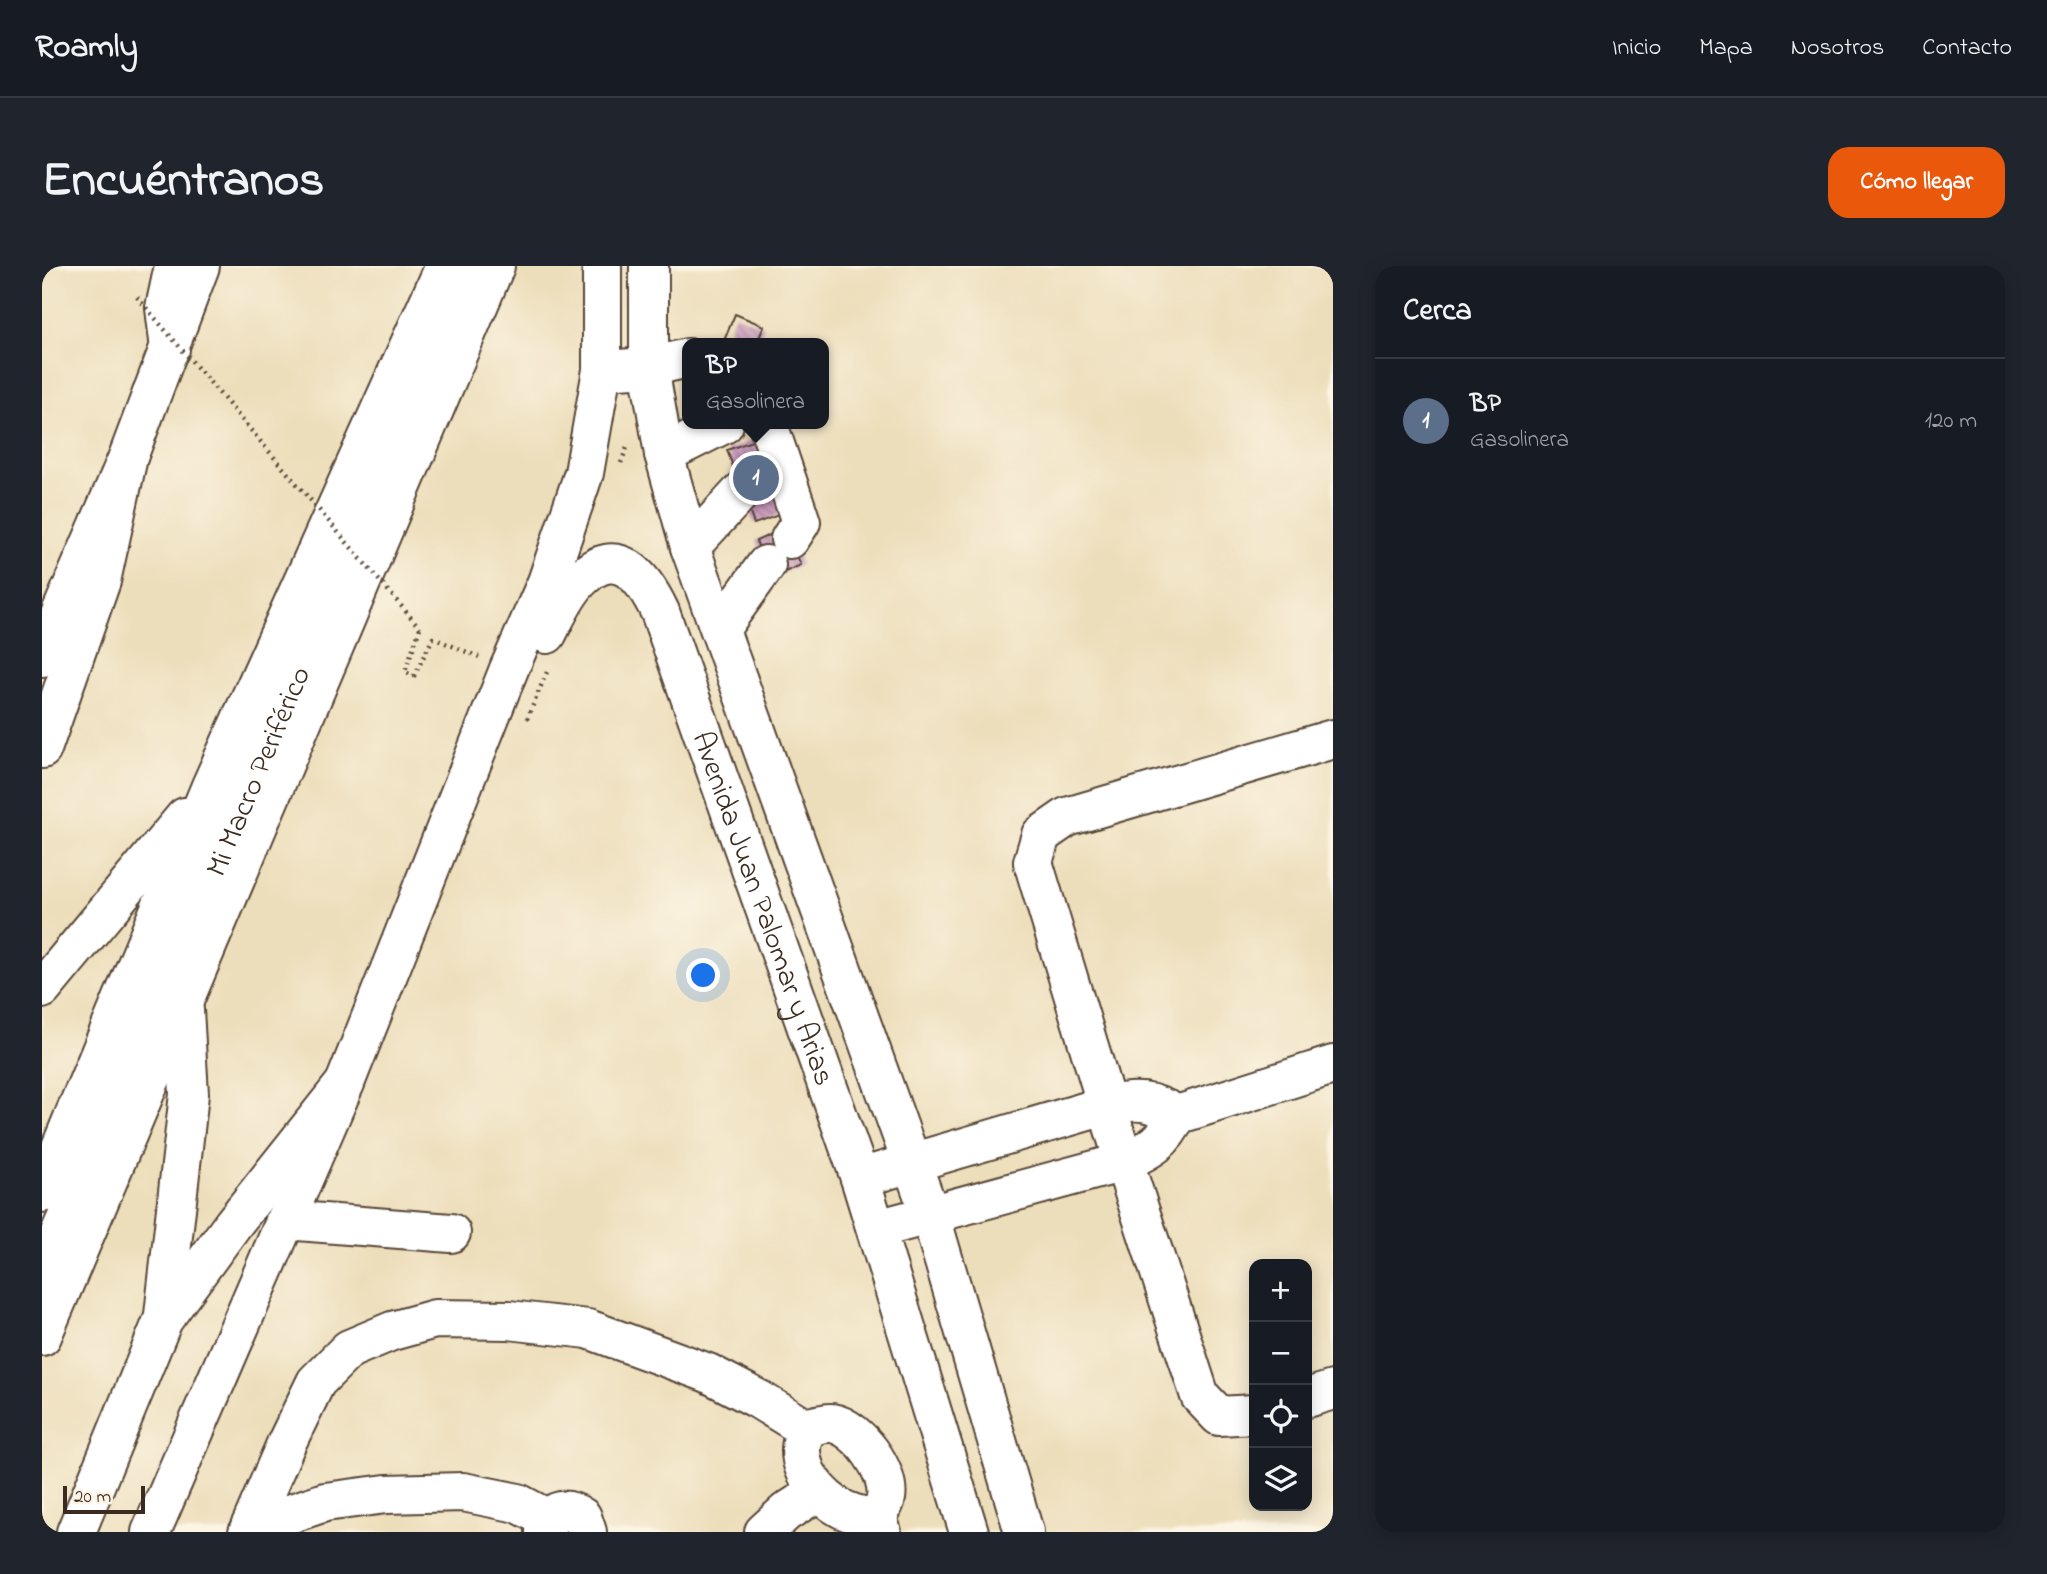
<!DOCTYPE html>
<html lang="es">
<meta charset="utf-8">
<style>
:root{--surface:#171b24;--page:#20242c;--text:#f1f3f6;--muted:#9ea1a6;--line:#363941;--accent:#ea580c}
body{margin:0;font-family:"Indie Flower",sans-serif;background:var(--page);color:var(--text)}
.controls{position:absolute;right:21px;bottom:21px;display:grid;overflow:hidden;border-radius:14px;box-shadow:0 4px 18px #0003}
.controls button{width:63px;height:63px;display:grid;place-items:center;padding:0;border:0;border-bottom:2px solid var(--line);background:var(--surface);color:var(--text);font:35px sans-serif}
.scale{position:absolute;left:21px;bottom:18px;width:82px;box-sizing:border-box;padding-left:7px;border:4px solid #3b2a1e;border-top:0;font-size:19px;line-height:24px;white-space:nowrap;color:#3b2a1e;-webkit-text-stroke:5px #fcf5e5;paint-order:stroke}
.you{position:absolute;left:662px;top:710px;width:24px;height:24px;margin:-18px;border:5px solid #fff;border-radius:50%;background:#1a73e8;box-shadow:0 0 0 10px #1a73e833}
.badge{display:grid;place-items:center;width:46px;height:46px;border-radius:50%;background:var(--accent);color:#fff;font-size:23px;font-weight:700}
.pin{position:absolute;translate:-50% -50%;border:4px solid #fff;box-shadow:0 2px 7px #0006}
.popup{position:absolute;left:640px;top:72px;width:147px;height:91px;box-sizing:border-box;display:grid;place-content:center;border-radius:14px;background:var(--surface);filter:drop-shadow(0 2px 5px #0005);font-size:23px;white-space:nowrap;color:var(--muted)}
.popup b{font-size:26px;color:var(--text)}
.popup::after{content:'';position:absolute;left:50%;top:100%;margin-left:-14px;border:14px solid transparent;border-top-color:var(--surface)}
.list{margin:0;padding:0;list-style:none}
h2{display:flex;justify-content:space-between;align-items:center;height:91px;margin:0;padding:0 28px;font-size:30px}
h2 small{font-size:23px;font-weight:400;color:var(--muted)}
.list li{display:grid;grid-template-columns:46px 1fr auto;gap:21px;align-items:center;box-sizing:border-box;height:126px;padding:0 28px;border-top:2px solid var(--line)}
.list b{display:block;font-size:26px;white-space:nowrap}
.list p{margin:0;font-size:23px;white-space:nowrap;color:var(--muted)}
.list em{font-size:23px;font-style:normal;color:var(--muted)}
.icon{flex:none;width:38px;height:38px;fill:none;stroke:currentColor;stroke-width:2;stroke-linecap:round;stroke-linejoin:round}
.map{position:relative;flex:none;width:1291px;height:1266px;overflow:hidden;border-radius:21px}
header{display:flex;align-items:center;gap:42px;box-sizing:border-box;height:98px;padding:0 35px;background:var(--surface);border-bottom:2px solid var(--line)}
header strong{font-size:33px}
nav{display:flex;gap:38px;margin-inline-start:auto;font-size:24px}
.intro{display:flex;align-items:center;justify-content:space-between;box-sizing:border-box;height:168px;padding:0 42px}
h1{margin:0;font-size:49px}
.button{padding:18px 32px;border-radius:21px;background:var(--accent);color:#fff;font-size:24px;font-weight:700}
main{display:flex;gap:42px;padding:0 42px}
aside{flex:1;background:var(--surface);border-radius:21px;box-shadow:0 4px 18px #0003}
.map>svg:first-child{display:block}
.building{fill:url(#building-back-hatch)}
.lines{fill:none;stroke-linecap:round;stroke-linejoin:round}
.minor-tunnel{stroke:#c9ba9c;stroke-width:38;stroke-dasharray:38 19;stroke-linecap:butt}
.minor-casing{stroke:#564536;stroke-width:42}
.major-casing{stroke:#564536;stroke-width:42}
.highway-casing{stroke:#564536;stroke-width:42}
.path{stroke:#564536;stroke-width:4.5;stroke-dasharray:2 5;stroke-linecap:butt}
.minor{stroke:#fff;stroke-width:38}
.major{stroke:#fff;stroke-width:38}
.highway{stroke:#fff;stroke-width:38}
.path-bridge{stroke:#564536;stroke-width:4.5;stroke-dasharray:2 5;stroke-linecap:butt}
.labels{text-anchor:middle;stroke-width:7;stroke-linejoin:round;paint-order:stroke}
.street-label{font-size:30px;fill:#3b2a1e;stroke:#fcf5e5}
</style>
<header>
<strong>Roamly</strong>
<nav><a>Inicio</a><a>Mapa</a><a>Nosotros</a><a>Contacto</a></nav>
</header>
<div class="intro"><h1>Encuéntranos</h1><a class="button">Cómo llegar</a></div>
<main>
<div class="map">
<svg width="1291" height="1266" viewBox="0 0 1291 1266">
<defs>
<pattern id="building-back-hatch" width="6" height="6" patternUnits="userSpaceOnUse" patternTransform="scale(1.75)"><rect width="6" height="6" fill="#ca9cbd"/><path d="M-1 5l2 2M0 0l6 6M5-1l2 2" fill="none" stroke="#a57f99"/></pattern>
</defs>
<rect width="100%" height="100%" fill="#fcf5e5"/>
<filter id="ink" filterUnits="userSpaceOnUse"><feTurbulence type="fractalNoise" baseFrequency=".0143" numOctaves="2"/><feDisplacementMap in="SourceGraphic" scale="14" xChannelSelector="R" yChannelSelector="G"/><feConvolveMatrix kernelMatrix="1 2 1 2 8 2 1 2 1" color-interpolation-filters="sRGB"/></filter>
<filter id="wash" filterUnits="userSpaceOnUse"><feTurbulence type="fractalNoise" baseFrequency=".00686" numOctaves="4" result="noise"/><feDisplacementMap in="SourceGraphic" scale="28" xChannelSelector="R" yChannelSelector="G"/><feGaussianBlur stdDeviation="1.57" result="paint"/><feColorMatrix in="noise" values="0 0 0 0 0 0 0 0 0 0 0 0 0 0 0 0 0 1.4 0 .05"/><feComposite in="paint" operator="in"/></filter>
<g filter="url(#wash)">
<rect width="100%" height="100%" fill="#eddebb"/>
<g id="blocks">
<g class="building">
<path d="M 693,48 L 722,60 L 715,77 L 681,77 Z"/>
<path d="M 718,172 L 745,246 L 712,258 L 685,184 Z"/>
<path d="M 743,262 L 759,299 L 729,312 L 714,275 Z"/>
</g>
</g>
</g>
<g filter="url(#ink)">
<use href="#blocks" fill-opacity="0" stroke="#564536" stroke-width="2"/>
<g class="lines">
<path class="minor-tunnel" d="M 700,225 L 728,198"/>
<defs>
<g id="minor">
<path d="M 128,83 L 123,42 L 132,0"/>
<path d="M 560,104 L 607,101 L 646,92"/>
<path d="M 726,158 L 759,256 L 748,273"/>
<path d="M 622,188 L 682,158"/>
<path d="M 648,281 L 700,225"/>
<path d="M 678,363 L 724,299"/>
<path d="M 818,912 L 1066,839 C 1095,833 1109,834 1135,849"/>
<path d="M 243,954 L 409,967"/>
<path d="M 835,963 L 1082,896 C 1109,883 1122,877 1135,849 L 1291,799"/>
<path id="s1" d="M 0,1009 L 101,776 L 428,0"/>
<path d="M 1265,1132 L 1291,1124"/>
<path d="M 1212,1148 L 1177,1150 L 1158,1130 L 1082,896 L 991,596 L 999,569 L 1025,551 L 1291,473"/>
<path d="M 763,1162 C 762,1169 759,1177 759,1184 C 759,1213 788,1241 813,1248 C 820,1250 828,1251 835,1252"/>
<path d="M 208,1261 L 283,1236 L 344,1228 L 421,1226 L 476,1237 L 506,1253"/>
<path d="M 206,1266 L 244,1178 L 274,1116 L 307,1083 L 350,1065 L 393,1053 L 467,1054 L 546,1063 L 666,1107 L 716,1133 L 763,1162 C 770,1161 782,1156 790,1157 C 816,1161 849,1206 844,1232 C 843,1238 838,1246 835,1252 L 840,1266"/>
<path d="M 503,1266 C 508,1244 521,1239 540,1251 L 545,1266"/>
<path d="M 722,1266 L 744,1246 L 777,1225"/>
</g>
<g id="major">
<path d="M 607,0 L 607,101 L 622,188 L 648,281 L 888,948 L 982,1266"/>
<path id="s2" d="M 505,368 C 514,351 524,327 539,313 C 576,276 602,312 618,346 L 818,912 L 927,1266"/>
<path d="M 0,391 L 86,191 L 158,0"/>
<path d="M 109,1266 L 303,817 L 467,403 L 505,316 L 542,207 L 560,104 L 560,0"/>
</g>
<g id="highway">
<path d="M 0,483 L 59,315 L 86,191"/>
<path d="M 0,723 L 143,551"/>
<path d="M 0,927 L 169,520 L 403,0"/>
<path d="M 122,1049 L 147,828 L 142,744"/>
<path d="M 0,1070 L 453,0"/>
<path d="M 34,1266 L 121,1054 L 191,958 L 303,817"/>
</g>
</defs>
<use href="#minor" class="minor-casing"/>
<use href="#major" class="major-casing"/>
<use href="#highway" class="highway-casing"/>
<g class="path">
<path d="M 579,197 L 586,179"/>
<path d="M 378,362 L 363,406 L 372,410 L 391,372 L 437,391"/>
<path d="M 485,453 L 505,406"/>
</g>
<use href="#minor" class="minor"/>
<use href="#major" class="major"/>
<use href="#highway" class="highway"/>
<path class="path-bridge" d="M 95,31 L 378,362"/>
</g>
</g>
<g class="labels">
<g class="street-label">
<text dy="10" stroke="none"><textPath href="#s1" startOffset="548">Mi Macro Periférico</textPath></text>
<text dy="10" stroke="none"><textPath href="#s2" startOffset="486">Avenida Juan Palomar y Arias</textPath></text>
</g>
</g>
</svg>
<div class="controls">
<button>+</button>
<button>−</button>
<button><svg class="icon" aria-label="locate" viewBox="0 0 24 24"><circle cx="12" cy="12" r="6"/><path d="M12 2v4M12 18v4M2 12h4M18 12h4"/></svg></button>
<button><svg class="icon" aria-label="layers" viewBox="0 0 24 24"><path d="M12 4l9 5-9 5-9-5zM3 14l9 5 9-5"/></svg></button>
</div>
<div class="scale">20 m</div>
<div class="you"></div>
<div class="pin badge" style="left:714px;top:212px;background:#5c6f8a">1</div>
<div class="popup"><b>BP</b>Gasolinera</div>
</div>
<aside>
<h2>Cerca<small></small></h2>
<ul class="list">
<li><span class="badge" style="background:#5c6f8a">1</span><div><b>BP</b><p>Gasolinera</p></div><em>120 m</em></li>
</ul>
</aside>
</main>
